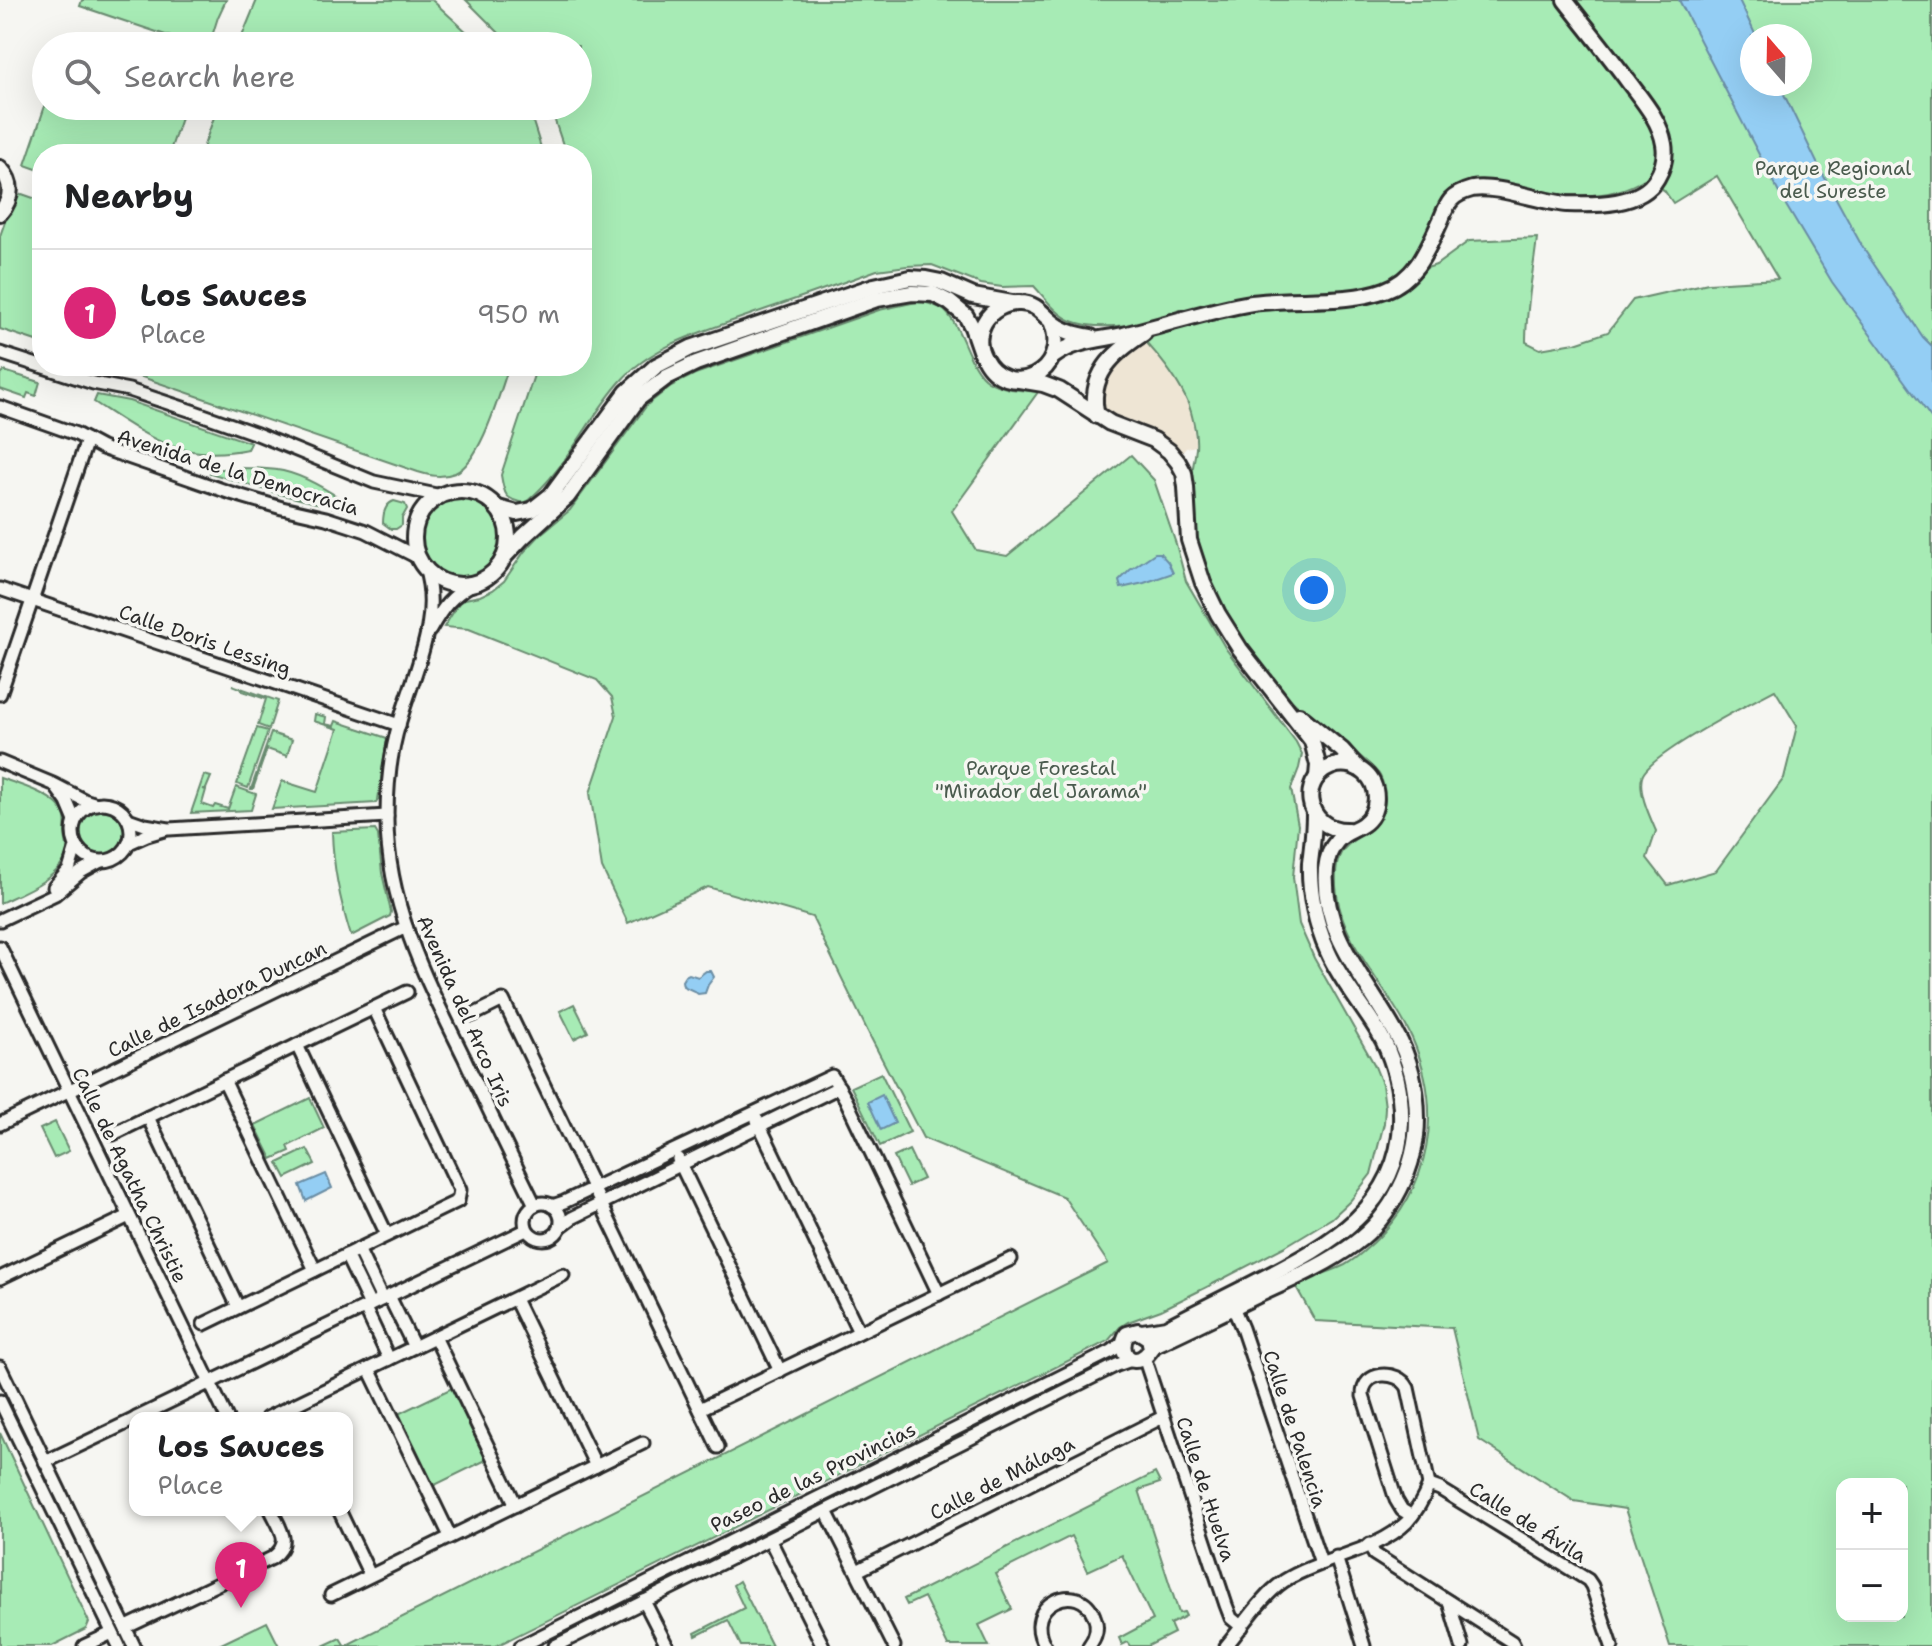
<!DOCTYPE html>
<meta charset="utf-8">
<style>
:root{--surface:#fff;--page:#f2f2f2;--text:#202124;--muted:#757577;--line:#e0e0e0;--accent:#db2777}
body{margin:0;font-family:"Shantell Sans",sans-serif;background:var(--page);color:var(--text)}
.controls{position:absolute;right:24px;bottom:24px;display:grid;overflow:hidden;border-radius:16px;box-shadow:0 8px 32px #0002}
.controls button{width:72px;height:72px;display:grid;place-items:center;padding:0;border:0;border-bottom:2px solid var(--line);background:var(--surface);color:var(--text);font:40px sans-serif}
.compass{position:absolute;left:1740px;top:24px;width:72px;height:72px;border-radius:50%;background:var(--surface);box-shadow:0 8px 32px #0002;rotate:340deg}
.you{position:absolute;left:1314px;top:590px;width:28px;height:28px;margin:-20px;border:6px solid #fff;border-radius:50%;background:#1a73e8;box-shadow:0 0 0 12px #1a73e833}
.badge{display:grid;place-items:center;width:52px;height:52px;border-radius:50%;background:var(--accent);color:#fff;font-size:26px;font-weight:700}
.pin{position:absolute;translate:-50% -66px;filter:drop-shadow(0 2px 4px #0008)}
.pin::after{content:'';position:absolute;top:42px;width:28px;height:24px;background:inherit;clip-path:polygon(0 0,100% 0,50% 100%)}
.popup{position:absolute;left:129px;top:1412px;width:224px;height:104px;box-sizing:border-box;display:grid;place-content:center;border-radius:16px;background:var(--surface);filter:drop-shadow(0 2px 6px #0005);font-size:26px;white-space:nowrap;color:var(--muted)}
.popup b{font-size:30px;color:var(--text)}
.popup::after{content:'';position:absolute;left:50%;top:100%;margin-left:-16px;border:16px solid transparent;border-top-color:var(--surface)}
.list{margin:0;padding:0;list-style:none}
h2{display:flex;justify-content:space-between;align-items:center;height:104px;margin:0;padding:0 32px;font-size:34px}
h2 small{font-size:26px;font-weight:400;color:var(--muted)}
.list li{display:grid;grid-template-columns:52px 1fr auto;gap:24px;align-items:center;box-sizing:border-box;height:128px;padding:0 32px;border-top:2px solid var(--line)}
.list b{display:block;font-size:30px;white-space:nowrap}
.list p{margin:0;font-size:26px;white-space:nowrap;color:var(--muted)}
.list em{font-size:26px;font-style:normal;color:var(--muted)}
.icon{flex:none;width:44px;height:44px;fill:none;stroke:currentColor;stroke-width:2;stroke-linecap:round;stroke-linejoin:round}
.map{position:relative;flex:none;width:1932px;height:1646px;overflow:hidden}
.search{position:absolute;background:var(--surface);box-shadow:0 8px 32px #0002;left:32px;top:32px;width:560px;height:88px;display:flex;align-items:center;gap:20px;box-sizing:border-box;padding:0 28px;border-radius:44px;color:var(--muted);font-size:30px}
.panel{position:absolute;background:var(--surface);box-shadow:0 8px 32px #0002;left:32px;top:144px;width:560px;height:232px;border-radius:32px}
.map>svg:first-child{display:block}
.built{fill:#eee5d4}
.green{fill:#a7ebb5;stroke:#698b70;stroke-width:2;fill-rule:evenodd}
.water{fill:#94cef4;stroke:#6a8da4;stroke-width:2}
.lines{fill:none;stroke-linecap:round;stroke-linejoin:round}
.minor-casing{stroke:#2b2b2b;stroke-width:17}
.major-casing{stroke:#2b2b2b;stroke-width:20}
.minor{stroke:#f6f6f2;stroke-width:11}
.major{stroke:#f6f6f2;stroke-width:14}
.labels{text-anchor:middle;stroke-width:7;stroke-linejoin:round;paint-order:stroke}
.park-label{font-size:20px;fill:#4a5b4e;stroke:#f6f6f2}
.street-label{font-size:20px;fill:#2b2b2b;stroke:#f6f6f2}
</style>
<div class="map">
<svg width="1932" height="1646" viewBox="0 0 1932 1646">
<rect width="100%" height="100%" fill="#f6f6f2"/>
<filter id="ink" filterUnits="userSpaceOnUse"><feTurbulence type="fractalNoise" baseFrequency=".0125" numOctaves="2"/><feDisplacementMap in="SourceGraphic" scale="16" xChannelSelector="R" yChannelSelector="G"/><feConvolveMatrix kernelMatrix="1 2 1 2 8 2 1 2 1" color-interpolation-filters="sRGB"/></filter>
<g filter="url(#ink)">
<path class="built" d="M 1145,339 L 1181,389 L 1191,413 L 1196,446 L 1186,448 L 1181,454 L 1166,438 L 1150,430 L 1103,412 L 1101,386 L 1109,370 L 1124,353 Z"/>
<g class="green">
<path d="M 82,0 L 226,0 L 218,17 L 209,46 L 198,46 L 80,6 Z"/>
<path d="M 257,0 L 432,0 L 482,46 L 238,46 Z"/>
<path d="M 466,0 L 1932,0 L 1932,1646 L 1670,1646 L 1625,1509 L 1574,1501 L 1479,1440 L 1452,1328 L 1315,1321 L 1294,1283 C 1311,1277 1329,1273 1345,1265 C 1356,1259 1364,1251 1373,1243 C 1431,1188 1444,1111 1412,1038 C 1390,989 1345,950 1337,895 C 1335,882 1335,864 1341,853 C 1346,844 1356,839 1364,833 C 1384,818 1391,800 1380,776 C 1373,763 1338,741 1325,729 C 1313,719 1300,709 1289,698 C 1266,675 1248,648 1231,621 C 1225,610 1218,600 1213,590 C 1197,554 1191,517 1192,478 C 1192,468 1195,458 1196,448 C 1197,438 1194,423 1191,412 C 1183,384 1151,344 1128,325 C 1110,327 1089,328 1072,321 C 1057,315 1045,298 1034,286 L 1002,287 L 981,284 L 932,265 L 907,266 L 877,270 C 837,285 796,299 755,313 C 709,330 653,343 620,382 C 586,421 566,470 525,503 C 505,500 504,494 501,475 L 537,366 L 582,366 L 582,154 L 566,154 L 550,106 L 578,106 L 578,46 L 512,46 ZM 1752,36 L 1800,36 L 1800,84 L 1752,84 ZM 1717,176 L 1778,279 L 1708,283 L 1633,300 L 1608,332 L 1575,343 L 1540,349 L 1526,342 C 1526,307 1533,273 1537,238 L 1469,241 L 1436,265 L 1424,269 L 1411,262 C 1417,251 1423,240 1429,229 C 1435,215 1439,201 1450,191 C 1472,172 1527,192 1554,194 C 1583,197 1619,196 1644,179 L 1664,190 L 1673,203 ZM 1775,690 L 1797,726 L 1784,778 L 1716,871 L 1668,885 L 1647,858 L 1656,831 C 1650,817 1638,792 1642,777 C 1647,756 1752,702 1775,690 ZM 1842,1484 L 1902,1484 L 1902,1616 L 1842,1616 Z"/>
<path d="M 46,103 L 46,106 L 185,106 L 169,154 L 42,154 L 42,171 L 25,165 Z"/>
<path d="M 218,106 L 526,106 L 533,122 L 543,154 L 201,154 Z"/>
<path d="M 22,194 L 42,201 L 42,343 L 0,329 L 0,236 L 13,199 Z"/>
<path d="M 921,301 C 929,304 939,306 945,311 C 964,330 968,368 988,381 C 1003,390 1021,390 1038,392 L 952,511 L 976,550 L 1007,556 L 1131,455 L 1154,480 L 1176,544 L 1186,581 L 1226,649 L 1296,742 L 1302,754 L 1299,768 L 1291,789 L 1298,825 L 1293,877 L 1299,924 L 1314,958 L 1374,1064 L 1382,1084 L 1385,1107 L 1384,1123 L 1371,1174 L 1350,1201 L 1332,1218 L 1284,1247 L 1207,1287 L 1161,1310 L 1128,1322 L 1120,1327 L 1108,1341 L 496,1646 L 323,1646 L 340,1638 L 345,1646 L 1108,1263 L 1064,1197 L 923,1138 L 871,1038 L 812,917 L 708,887 L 628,923 L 602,868 L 590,793 L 616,716 L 612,697 L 597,680 L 469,629 L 444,627 L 459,603 L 465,599 L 480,596 L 493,590 L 504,581 L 524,552 L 542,533 L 570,510 L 647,405 L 671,386 L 695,374 L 879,310 Z"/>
<path d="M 129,366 L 509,366 C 500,392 481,462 455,473 C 442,478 431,476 418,472 L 127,372 Z"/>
<path d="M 4,371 L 40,382 L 36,396 L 28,393 L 26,398 L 0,389 L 0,375 Z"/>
<path d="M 97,395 L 129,401 L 251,443 L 248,449 C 180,463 148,437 94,402 Z"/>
<path d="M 232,468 C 249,468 266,468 283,471 C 309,477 333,494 356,508 L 354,512 L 279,494 L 210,473 L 212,470 Z"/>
<circle cx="462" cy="538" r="40"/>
<path d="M 394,501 L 405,504 L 407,509 L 402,518 L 402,525 L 396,529 L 391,529 L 383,523 C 383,515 385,504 394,501 Z"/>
<path d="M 232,685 L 278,701 L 269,729 L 258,725 L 266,699 L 242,691 L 242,689 Z"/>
<path d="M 315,714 L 326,717 L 325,724 L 334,726 L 336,721 L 387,738 L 378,800 L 376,803 L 272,809 L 282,781 L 317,792 L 338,729 L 314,721 Z"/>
<path d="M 257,728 L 268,731 L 248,788 L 237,784 Z"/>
<path d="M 271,733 L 292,740 L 287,756 L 267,749 L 253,789 L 251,789 Z"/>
<path d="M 204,775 L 211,777 L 206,789 L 203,789 L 206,790 L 202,804 L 213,808 L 215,805 L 228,809 L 236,787 L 256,794 L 251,810 L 191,813 Z"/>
<path d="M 0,778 C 18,784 57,795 64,814 C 67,821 65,826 65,833 C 65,839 68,845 67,851 C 64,877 21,893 0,903 Z"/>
<circle cx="101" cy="833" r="23"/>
<path d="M 375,830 L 378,835 L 382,873 L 391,912 L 390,916 L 351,936 C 340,901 333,869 332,832 Z"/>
<path d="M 574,1004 L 588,1032 L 574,1039 L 560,1011 Z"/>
<path d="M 881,1073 L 910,1132 L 880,1146 L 851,1087 Z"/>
<path d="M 310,1098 L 324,1128 L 288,1146 L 290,1151 L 272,1159 L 255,1125 Z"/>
<path d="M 55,1122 L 69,1151 L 54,1158 L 40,1129 Z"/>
<path d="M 307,1149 L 315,1164 L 286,1178 L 278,1163 Z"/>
<path d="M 909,1150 L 923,1179 L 908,1186 L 894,1157 Z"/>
<path d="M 452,1388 L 486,1460 L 433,1486 L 398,1414 Z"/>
<path d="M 0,1433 L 89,1622 L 86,1629 L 52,1646 L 0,1646 Z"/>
<path d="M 1155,1473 L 1160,1483 L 1139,1490 L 1179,1613 L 1184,1612 L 1186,1616 L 1170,1624 L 1174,1633 L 1148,1646 L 1131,1646 L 1128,1642 L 1122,1645 L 1119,1638 L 1153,1620 L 1122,1555 L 1088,1571 L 1071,1536 L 995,1574 L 1012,1609 L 979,1625 L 989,1646 L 948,1646 L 924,1597 L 907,1605 L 904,1599 Z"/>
<path d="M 739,1581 L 772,1646 L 741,1646 L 728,1620 L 696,1636 L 695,1633 L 744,1608 L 733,1585 Z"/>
<path d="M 267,1622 L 279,1646 L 217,1646 Z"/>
</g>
<g class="water">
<path d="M 1679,0 L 1739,0 L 1756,36 L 1752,36 L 1752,84 L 1779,84 L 1820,169 L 1863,248 L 1923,337 L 1932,346 L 1932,419 L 1832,282 L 1781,197 Z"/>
<path d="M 1155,553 L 1160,553 L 1168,562 L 1173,573 L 1144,583 L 1121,588 L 1119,581 L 1130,570 Z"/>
<path d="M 706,971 L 711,971 L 714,977 L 708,985 L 705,993 L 698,994 L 694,991 L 683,986 L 682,981 L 685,976 L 689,974 L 698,977 Z"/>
<path d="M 882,1095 L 895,1123 L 881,1130 L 868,1102 Z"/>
<path d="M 326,1174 L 332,1188 L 306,1201 L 300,1185 Z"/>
</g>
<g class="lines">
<defs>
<g id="minor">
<path d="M 0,353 L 93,383 L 129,390 L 195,412 L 257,434 L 374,482 L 441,496"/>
<path d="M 0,407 L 76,434 L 102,448 L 231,493 L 282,508 L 326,518 L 366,531 L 419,558"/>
<path d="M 425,568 C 442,619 414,672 400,721 C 391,750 387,786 387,817 C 386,903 427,982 464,1057 C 487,1107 511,1156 535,1205"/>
<path d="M 0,589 L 399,725"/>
<path d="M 430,630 C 443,607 450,597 474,583"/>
<path d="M 0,694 L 87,440"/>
<path d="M 0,762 L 53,784 L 84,800 L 97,804"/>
<path d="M 56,787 L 67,802 L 75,821"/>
<circle cx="102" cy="832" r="29"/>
<path d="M 128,819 L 145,825 L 169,829 L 387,816"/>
<path d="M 129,843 L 147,835 L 164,830"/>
<path d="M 54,887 L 69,870 L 76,847"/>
<path d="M 0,920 L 55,894 L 81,872 L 99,862"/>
<path d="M 0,947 L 227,1418"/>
<path d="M 473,1015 L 503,1000 L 718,1447"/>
<path d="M 297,1045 L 387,1235"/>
<path d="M 224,1080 L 315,1270"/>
<path d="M 148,1117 L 238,1307"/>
<path d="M 757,1120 L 859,1332"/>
<path d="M 0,1124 L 406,927"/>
<path d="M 113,1134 L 407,992"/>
<path d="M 678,1159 L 780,1371"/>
<circle cx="543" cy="1221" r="18"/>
<path d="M 552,1206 L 564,1202 L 832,1076 L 846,1100 L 939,1294"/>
<path d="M 560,1227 L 572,1218 L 839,1087"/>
<path d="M 358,1249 L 382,1299"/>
<path d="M 346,1255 L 370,1305"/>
<path d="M 0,1278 L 129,1216"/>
<path d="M 389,1296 L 414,1347"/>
<path d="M 515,1299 L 596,1466"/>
<path d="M 1233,1307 L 1242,1328 L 1321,1563"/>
<path d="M 365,1308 L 389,1359"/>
<path d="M 204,1324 L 458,1201 L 460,1190 L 374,1008"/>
<path d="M 435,1337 L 516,1505"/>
<path d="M 1144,1357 L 1226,1605 L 1231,1618 L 1242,1627"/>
<path d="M 0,1367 L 134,1646"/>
<path d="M 369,1369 L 450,1536"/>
<path d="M 0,1401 L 119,1646"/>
<path d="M 289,1407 L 295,1418"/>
<path d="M 700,1409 L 1011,1259"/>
<path d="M 136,1418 L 526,1230"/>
<path d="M 267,1418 L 563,1275"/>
<path d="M 45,1462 L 135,1419"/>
<path d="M 1429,1485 L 1440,1489 L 1588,1580 L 1592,1586 L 1612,1646"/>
<path d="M 339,1510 L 370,1575"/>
<path d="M 826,1511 L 894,1646"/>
<path d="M 1412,1516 L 1402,1510 L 1396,1500 L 1363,1396 C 1362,1370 1398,1369 1408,1388 L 1429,1485"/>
<path d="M 770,1540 L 823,1646"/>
<path d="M 1370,1544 L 1374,1554 L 1512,1642 L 1514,1646"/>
<path d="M 1336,1557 L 1364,1646"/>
<path d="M 857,1571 L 1163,1417"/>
<path d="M 331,1595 L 643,1443"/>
<path d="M 644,1601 L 667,1646"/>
<path d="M 1449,1602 L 1462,1646"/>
<path d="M 125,1627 L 131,1625 L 272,1558 C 293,1543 280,1529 271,1510"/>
<path d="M 84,1646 L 112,1633"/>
<path d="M 521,1646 L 1112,1351 L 1122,1343"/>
<path d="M 555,1646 L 1117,1365 L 1134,1359"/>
<path d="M 1045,1646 C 1020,1604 1080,1578 1094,1616 C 1099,1627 1096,1637 1089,1646"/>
<path d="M 1226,1646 C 1244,1625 1261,1597 1284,1581 C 1320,1558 1377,1552 1407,1522 C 1416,1512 1424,1498 1429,1485"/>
</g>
<g id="major">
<path d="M 0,168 C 13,182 13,198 0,213"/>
<path d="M 1051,321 C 1073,374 1006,402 984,358 C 978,347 978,334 984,323 C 991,310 1006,302 1020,303 C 1035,303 1041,312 1051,321 C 1062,331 1077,335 1091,337"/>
<path d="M 1054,356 C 1074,341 1099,340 1123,335 C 1166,325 1208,310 1252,303 C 1293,297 1347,304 1385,290 C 1416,279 1427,250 1440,222 C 1443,215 1446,206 1451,200 C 1456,194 1465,191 1472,189 C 1495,184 1541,202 1567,204 C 1595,205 1641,206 1657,178 C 1663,168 1666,156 1664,144 C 1660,120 1642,100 1628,81 C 1608,54 1586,27 1565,0"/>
<path d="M 1019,380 L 1043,384 L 1059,390 L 1110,423 L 1154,440 L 1169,451 L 1178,462 L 1184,473 L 1186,487 L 1189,540 L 1203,583 L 1218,614 L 1240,649 L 1312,741 L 1318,765 L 1317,777"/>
<path d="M 1097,416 C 1087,376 1113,353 1144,333"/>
<circle cx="461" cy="538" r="47"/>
<path d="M 498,508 L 517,513 L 532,510 L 551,495 L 627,392 L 656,366 L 691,348 L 874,286 L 910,278 L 926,279 L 941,282 L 973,296 L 1012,303"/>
<path d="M 504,557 L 523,537 L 568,496 L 638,399 L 667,377 L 696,363 L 877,299 L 912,293 L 933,294 L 949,302 L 966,316 L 972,327 L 981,353"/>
<path d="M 1299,715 L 1342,750 L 1358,768"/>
<path d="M 1142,1332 L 1166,1328 C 1198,1311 1231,1295 1264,1278 C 1330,1244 1398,1207 1401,1123 C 1402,1095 1395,1065 1383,1040 C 1367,1010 1342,984 1328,952 C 1316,926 1309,892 1310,863 C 1312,847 1314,831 1314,814"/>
<path d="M 1151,1348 L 1149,1338 L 1138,1331 L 1127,1334 C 1117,1351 1130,1368 1145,1356 C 1149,1353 1151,1349 1154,1345 C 1189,1329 1223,1312 1258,1295 C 1290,1280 1324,1266 1354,1244 C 1392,1216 1417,1167 1417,1119 C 1417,1089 1410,1058 1395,1032 C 1366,979 1321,933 1326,869 C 1327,858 1330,849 1337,841 C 1344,832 1353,831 1362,825 C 1380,813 1380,786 1365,773 C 1357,766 1346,763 1337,765 C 1297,774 1303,831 1348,830"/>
</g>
</defs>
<use href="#minor" class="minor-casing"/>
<use href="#major" class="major-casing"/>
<use href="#minor" class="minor"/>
<use href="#major" class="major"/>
</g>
</g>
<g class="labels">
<g class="park-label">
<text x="1833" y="175">Parque Regional<tspan x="1833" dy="23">del Sureste</tspan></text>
<text x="1041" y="775">Parque Forestal<tspan x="1041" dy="23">"Mirador del Jarama"</tspan></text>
</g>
<g class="street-label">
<text transform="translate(238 472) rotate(17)" y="7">Avenida de la Democracia</text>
<text transform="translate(205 640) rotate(19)" y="7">Calle Doris Lessing</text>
<text transform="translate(217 999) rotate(-26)" y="7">Calle de Isadora Duncan</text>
<text transform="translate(465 1011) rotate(66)" y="7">Avenida del Arco Iris</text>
<text transform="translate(130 1175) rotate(64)" y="7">Calle de Agatha Christie</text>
<text transform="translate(1295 1429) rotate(72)" y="7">Calle de Palencia</text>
<text transform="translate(813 1477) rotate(-26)" y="7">Paseo de las Provincias</text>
<text transform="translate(1002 1478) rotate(-27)" y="7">Calle de Málaga</text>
<text transform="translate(1206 1489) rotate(72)" y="7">Calle de Huelva</text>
<text transform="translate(1528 1522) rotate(32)" y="7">Calle de Ávila</text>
</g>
</g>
</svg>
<div class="controls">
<button>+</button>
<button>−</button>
</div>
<svg class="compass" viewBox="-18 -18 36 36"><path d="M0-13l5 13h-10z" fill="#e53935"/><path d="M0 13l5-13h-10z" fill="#757577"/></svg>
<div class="you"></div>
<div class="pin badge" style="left:241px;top:1608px">1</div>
<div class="popup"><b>Los Sauces</b>Place</div>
<div class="search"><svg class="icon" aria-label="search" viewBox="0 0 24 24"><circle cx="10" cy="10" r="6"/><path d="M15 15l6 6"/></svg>Search here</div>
<section class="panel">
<h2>Nearby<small></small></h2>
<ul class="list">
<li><span class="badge">1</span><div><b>Los Sauces</b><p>Place</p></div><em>950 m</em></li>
</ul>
</section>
</div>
